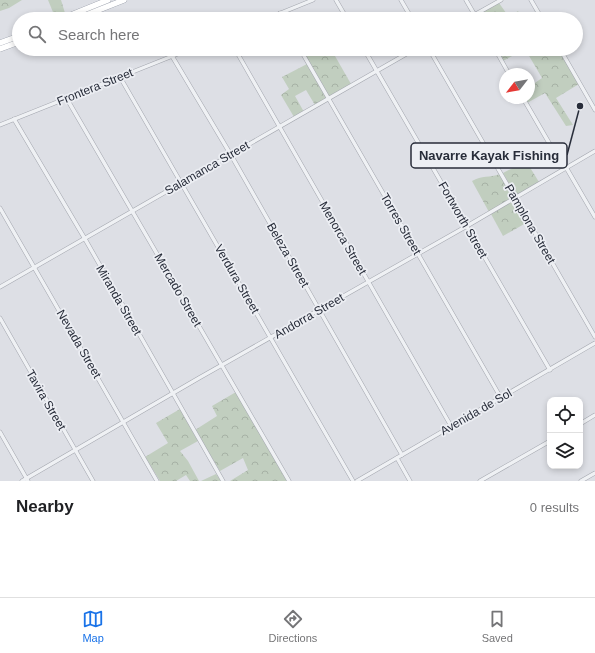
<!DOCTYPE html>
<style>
:root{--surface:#fff;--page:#f2f2f2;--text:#202124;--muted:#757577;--line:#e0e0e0;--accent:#1a73e8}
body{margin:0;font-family:Arial,sans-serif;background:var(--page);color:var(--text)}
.controls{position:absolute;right:12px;bottom:12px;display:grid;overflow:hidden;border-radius:8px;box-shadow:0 2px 6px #0003}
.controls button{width:36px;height:36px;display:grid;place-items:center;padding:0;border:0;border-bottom:1px solid var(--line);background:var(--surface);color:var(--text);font:20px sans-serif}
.compass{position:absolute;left:499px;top:68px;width:36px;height:36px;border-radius:50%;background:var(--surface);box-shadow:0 2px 6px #0003;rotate:239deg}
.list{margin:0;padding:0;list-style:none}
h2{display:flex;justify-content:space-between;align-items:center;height:52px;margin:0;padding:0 16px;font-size:17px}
h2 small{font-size:13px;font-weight:400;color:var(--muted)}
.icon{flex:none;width:22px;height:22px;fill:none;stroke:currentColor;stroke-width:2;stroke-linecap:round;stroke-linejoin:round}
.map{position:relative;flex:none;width:595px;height:481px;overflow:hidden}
.search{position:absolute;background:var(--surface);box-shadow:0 2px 6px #0003;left:12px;right:12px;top:12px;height:44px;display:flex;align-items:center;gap:10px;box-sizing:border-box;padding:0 14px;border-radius:22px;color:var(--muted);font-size:15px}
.sheet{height:116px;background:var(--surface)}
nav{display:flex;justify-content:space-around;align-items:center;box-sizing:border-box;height:56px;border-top:1px solid var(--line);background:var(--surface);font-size:11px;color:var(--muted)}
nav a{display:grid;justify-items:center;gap:2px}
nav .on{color:var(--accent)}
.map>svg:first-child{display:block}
.forest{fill:url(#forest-crowns)}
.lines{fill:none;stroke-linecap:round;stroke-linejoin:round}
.minor-casing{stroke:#a3a6ae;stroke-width:4.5}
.highway-casing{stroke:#868c9a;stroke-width:6}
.minor{stroke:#eff1f4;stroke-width:3.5}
.highway{stroke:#fff;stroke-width:5.5}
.labels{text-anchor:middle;stroke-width:3.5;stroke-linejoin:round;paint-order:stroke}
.street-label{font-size:12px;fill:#282d3a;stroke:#eceef3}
.leader{fill:none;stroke:#282d3a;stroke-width:1.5}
.callout-dot{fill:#282d3a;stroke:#eceef3;stroke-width:1.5}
.callout{fill:#eceef3;stroke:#282d3a;stroke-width:1.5}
.callout-label{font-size:13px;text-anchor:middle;font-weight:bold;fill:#282d3a}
</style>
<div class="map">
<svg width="595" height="481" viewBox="0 0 595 481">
<defs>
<pattern id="forest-crowns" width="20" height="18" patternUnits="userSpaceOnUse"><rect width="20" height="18" fill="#c1cebf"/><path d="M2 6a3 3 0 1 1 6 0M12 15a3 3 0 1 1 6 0" fill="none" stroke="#a6b1a5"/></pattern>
</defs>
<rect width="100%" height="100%" fill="#dddfe5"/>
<g class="forest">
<path d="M 0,0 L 22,0 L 9,8 L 0,11 Z"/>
<path d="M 48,0 L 61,0 L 65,13 L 55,17 Z"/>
<path d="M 499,3 L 509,17 L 518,11 L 522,19 L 479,19 L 477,15 Z"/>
<path d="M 536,11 L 540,19 L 523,19 Z"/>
<path d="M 302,49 L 331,49 L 351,84 L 329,97 Z"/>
<path d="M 496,49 L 533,49 L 536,54 L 545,49 L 558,49 L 579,84 L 556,98 L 573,125 L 566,126 L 545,93 L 527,103 L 524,98 L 529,98 L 529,87 L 542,78 L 525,49 L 503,61 Z"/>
<path d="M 307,64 L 327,98 L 315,105 L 306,90 L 295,96 L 304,112 L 294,117 L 281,95 L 289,89 L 282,77 Z"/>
<path d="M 526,161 L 539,182 L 516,196 L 503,173 Z"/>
<path d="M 500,174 L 513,198 L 489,212 L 472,181 C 482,175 489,178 500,174 Z"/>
<path d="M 514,200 L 526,223 L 503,236 L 491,214 Z"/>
<path d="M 236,392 L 287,481 L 230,481 L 248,470 L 243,458 L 220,471 L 195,430 L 217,416 L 212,406 Z"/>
<path d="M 180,409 L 198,441 L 180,451 L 188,461 L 199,481 L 190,481 L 186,475 L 176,481 L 160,481 L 145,457 L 168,443 L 156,423 Z"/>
<path d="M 216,474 L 221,481 L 201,481 Z"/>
</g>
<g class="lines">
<defs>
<g id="minor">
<path d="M 336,0 L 347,19"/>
<path d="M 401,0 L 412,19"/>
<path d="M 466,0 L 477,19"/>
<path d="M 531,0 L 542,19"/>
<path d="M 280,13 L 283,19"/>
<path d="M 266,19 L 313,0"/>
<path d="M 467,19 L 501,0"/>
<path d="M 235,49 L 451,426"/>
<path d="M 300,49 L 501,398"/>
<path d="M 364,49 L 550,370"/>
<path d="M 429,49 L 595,337"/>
<path d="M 495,49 L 509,74"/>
<path d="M 560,49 L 595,110"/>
<path d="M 172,56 L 231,155 L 402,455"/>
<path d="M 120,77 L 353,481"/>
<path d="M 523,98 L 563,167 L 567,169 L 595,217"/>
<path d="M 67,99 L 289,481"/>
<path d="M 14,119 L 85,239 L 223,481"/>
<path d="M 0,125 L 190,49"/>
<path d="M 0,208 L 157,481"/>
<path d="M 0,287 L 415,49"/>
<path d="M 0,318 L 93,481"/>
<path d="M 580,424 L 595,415"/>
<path d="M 0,432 L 28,481"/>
<path d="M 397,458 L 410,481"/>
<path d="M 22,481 L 199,378 L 467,226 L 595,151"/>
<path d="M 357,481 L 595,343"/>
<path d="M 480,481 L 550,441"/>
<path d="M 581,481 L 595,473"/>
</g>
<g id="highway">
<path d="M 61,19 L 108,0"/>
<path d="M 76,19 L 124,0"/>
<path d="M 0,43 L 19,36"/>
<path d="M 0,49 L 19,42"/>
</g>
</defs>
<use href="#minor" class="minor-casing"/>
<use href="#highway" class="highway-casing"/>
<use href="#minor" class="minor"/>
<use href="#highway" class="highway"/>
</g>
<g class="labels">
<g class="street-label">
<text transform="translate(95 87) rotate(-22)" y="4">Frontera Street</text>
<text transform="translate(207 168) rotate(-30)" y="4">Salamanca Street</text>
<text transform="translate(463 220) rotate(60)" y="4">Fortworth Street</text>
<text transform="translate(401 224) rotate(60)" y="4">Torres Street</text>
<text transform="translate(530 224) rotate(60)" y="4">Pamplona Street</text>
<text transform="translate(343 238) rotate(60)" y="4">Menorca Street</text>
<text transform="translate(288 255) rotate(60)" y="4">Beleza Street</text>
<text transform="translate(237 279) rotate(60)" y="4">Verdura Street</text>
<text transform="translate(178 290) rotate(60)" y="4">Mercado Street</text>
<text transform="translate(119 300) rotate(60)" y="4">Miranda Street</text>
<text transform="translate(309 316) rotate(-30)" y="4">Andorra Street</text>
<text transform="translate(79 344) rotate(60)" y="4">Nevada Street</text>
<text transform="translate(46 400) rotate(60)" y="4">Tavira Street</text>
<text transform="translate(476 412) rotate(-30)" y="4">Avenida de Sol</text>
</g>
</g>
<path class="leader" d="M580 106L567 155"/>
<circle class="callout-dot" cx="580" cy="106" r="4"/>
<rect class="callout" x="411" y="143" width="156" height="25" rx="4"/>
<g class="callout-label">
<text x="489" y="160">Navarre Kayak Fishing</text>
</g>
</svg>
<div class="controls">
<button><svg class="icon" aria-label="locate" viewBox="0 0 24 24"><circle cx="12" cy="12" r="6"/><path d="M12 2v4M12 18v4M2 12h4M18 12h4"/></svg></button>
<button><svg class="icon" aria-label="layers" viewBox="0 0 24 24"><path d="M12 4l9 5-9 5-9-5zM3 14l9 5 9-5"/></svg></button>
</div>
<svg class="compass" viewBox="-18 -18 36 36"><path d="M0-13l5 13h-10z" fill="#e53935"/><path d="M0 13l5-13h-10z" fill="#757577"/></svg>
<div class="search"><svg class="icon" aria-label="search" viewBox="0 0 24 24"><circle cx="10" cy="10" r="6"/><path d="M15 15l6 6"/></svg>Search here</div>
</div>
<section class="sheet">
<h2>Nearby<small>0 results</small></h2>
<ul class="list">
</ul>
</section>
<nav>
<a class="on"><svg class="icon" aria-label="map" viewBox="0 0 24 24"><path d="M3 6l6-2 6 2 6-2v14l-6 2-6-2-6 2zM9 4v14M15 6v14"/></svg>Map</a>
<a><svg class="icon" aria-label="directions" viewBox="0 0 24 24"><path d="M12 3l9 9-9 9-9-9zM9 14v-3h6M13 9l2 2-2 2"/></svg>Directions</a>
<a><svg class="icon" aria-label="saved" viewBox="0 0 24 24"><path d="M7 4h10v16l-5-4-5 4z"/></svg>Saved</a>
</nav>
